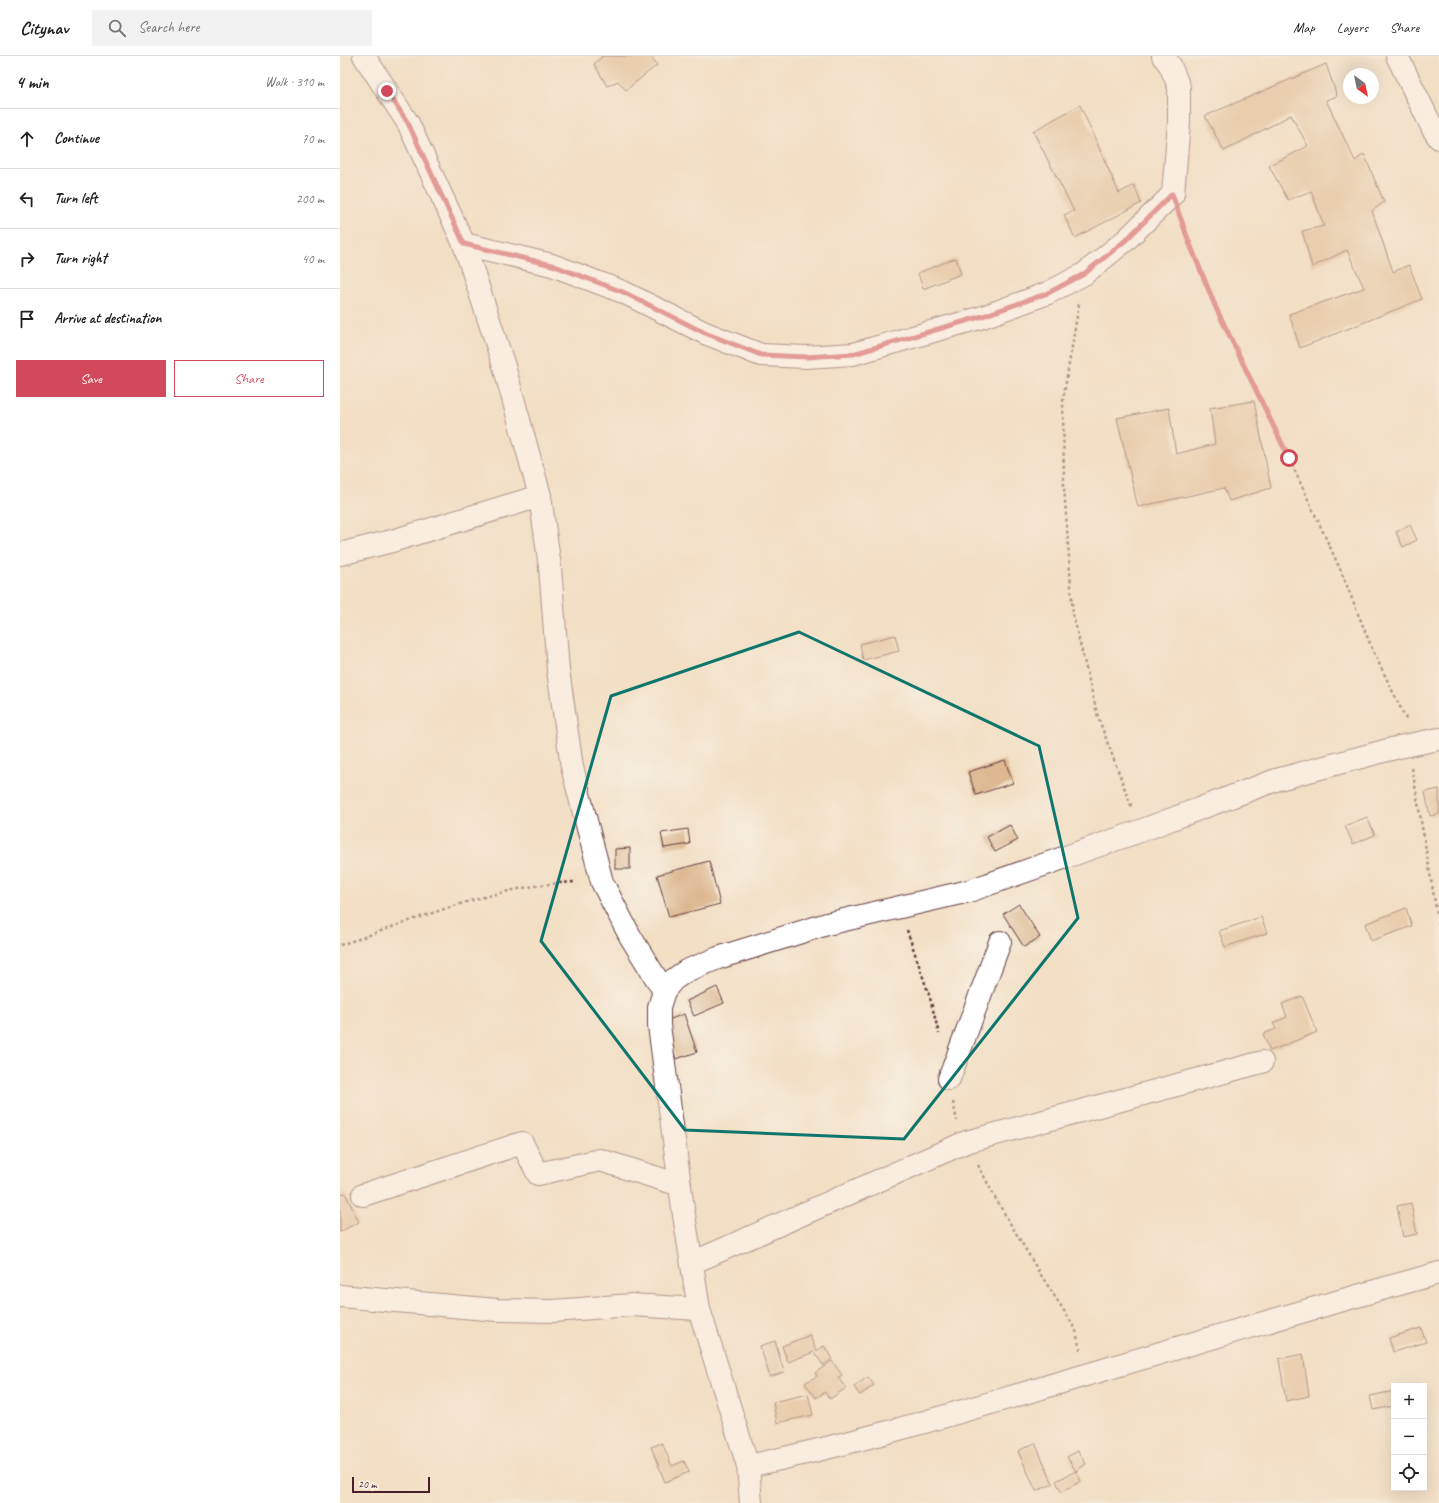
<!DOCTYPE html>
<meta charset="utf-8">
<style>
:root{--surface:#fff;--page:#f2f2f2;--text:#202124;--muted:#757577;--line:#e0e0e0;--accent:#d1495b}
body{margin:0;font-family:Caveat,sans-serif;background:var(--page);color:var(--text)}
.controls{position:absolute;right:12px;bottom:12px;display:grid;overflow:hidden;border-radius:0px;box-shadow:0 4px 16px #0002}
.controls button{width:36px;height:36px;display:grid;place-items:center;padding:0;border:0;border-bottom:1px solid var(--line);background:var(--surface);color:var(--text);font:20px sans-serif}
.compass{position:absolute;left:1003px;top:12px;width:36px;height:36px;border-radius:50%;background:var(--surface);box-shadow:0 4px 16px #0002;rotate:147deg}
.scale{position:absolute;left:12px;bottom:10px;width:78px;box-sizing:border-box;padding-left:4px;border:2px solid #4a1f2b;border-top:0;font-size:11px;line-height:14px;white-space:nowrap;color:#4a1f2b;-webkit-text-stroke:3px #f7f3e8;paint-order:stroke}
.stop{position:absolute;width:12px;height:12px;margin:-9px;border:3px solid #d1495b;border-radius:50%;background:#fff}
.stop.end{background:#d1495b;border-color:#fff;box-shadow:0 1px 4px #0008}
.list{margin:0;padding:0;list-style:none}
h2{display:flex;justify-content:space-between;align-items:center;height:52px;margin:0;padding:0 16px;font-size:17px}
h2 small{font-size:13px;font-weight:400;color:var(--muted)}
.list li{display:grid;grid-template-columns:26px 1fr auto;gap:12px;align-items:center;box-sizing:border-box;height:60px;padding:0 16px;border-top:1px solid var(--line)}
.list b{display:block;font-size:15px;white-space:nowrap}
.list em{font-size:13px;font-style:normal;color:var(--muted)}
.actions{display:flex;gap:8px;padding:12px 16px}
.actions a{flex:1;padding:9px 0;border:1px solid var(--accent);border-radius:0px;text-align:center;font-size:14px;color:var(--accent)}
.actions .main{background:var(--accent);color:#fff}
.icon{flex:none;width:22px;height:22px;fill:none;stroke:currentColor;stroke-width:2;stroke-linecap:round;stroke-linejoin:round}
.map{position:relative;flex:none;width:1099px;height:1447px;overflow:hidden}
header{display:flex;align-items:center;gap:24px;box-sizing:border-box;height:56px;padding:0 20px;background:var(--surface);border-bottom:1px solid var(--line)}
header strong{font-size:19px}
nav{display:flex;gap:22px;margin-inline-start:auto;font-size:14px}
.search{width:280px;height:36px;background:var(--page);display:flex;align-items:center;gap:10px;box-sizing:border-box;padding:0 14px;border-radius:0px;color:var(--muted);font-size:15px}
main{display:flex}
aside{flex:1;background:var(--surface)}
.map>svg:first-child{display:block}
.building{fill:#ddb891}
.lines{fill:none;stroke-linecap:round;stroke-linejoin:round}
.minor-casing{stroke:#633c42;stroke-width:24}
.path{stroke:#633c42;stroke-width:2.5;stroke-dasharray:3 3;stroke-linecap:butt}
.minor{stroke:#fff;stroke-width:22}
.route{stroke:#d1495b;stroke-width:5}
.marked{fill:none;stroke:#0f766e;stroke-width:3;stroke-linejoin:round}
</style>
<header>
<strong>Citynav</strong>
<div class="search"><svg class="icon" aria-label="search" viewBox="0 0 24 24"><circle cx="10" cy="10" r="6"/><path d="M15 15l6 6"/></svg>Search here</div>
<nav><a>Map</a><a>Layers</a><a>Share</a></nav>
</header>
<main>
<aside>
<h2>4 min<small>Walk · 310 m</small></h2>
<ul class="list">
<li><svg class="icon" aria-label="ahead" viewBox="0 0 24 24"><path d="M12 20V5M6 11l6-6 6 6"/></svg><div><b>Continue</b></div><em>70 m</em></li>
<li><svg class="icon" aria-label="left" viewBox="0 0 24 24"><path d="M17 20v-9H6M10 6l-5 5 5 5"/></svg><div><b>Turn left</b></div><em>200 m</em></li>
<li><svg class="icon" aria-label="right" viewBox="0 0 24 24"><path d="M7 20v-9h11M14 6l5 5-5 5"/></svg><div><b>Turn right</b></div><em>40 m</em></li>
<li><svg class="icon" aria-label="arrive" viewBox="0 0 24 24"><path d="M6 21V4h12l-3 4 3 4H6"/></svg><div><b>Arrive at destination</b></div></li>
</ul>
<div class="actions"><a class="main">Save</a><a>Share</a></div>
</aside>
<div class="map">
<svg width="1099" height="1447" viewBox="0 0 1099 1447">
<rect width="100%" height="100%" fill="#f7f3e8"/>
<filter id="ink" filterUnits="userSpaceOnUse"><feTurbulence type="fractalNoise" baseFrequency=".025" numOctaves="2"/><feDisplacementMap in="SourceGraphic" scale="8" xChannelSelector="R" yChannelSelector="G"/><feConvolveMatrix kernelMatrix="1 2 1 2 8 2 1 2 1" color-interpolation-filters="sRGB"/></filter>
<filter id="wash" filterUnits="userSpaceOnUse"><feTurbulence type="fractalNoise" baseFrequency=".012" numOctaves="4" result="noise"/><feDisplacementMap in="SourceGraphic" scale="16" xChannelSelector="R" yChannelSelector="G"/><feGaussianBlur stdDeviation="0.9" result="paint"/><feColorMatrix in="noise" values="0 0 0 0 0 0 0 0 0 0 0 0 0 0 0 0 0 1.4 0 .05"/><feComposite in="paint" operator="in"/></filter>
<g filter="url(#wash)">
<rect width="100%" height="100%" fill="#f3dfc4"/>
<g id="blocks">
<g class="building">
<path d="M 261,0 L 311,0 L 317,9 L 286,34 L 278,25 L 267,30 L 254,8 L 262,1 Z"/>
<path d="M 986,8 L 997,40 L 986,44 L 1015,105 L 1024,98 L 1044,146 L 1032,155 L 1053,216 L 1069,209 L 1082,243 L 960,292 L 949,258 L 1024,232 L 1007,194 L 972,211 L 962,175 L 984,170 L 971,135 L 948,144 L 929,110 L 968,90 L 951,59 L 884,95 L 865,60 Z"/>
<path d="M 740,49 L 779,137 L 794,129 L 801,147 L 735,182 L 724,159 L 734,155 L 693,75 Z"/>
<path d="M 616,202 L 621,218 L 583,233 L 578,217 Z"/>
<path d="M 914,345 L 931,432 L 889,445 L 884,432 L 798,451 L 777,362 L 829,352 L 836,398 L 875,388 L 870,352 Z"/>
<path d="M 1070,469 L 1077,484 L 1063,491 L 1056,476 Z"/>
<path d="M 555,579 L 559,595 L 523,604 L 520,588 Z"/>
<path d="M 665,704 L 673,727 L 636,739 L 628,716 Z"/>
<path d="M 1099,733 L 1099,758 L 1090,760 L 1085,736 Z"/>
<path d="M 1027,761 L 1035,779 L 1013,788 L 1005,770 Z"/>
<path d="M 670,769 L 678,784 L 655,796 L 647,781 Z"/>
<path d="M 348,773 L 350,788 L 324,792 L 321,777 Z"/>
<path d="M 290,792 L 290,813 L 275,813 L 275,793 Z"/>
<path d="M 369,805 L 380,848 L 329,861 L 317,819 Z"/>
<path d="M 679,848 L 700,881 L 684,891 L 663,858 Z"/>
<path d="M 1066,852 L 1072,870 L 1031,885 L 1025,868 Z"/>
<path d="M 921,861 L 927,877 L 885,891 L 879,875 Z"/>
<path d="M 377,931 L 384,947 L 354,960 L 347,945 Z"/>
<path d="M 962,940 L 977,976 L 930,995 L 923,978 L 936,973 L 933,967 L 947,961 L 942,948 Z"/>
<path d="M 344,958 L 357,996 L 336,1003 L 323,966 Z"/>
<path d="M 5,1137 L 19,1166 L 0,1176 L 0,1139 Z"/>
<path d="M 1071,1147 L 1077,1178 L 1063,1181 L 1057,1150 Z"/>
<path d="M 1081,1272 L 1086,1286 L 1053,1296 L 1049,1282 Z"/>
<path d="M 470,1279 L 476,1295 L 484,1290 L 492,1303 L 483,1309 L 474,1296 L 448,1306 L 442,1290 Z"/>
<path d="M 435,1285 L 444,1316 L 430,1321 L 420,1290 Z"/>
<path d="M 963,1298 L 969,1340 L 946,1345 L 939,1303 Z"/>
<path d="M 492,1305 L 502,1319 L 498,1322 L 506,1332 L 490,1343 L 485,1336 L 476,1342 L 465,1327 L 477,1320 L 475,1317 Z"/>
<path d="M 528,1321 L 534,1329 L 520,1339 L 514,1331 Z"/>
<path d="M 1054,1335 L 1054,1350 L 1033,1354 L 1030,1340 Z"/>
<path d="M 468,1338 L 473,1359 L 437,1367 L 433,1346 Z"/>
<path d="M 322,1387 L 332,1410 L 344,1405 L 349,1416 L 325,1426 L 311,1391 Z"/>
<path d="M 695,1387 L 713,1428 L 696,1435 L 678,1395 Z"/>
<path d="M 738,1395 L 746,1408 L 736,1415 L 727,1401 Z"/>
<path d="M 736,1415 L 741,1425 L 721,1436 L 716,1425 Z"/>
</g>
</g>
</g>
<g filter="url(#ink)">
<use href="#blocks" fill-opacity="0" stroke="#633c42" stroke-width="1"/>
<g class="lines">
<defs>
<g id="minor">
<path d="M 24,0 L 68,67 L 124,188 L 164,310 L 200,440 L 210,511 L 218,614 L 232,711 L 262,826 L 290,880 L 324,935"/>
<path d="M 1057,0 L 1093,73 L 1099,82"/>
<path d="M 124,188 L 212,209 L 283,236 L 365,277 L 421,299 L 466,301 L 513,298 L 643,261 L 708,237 L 744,218 L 786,184 L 833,138 L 839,66 L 839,31 L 830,9 L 823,0"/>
<path d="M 0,498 L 52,485 L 200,440"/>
<path d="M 609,1023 L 660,886"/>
<path d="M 23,1139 L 182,1087 L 198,1118 L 260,1104 L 340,1129"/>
<path d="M 352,1207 L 626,1086 L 922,1006"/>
<path d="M 0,1240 L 157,1254 L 213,1255 L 291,1249 L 359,1253"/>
<path d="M 408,1410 C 523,1386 633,1352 746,1319 C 863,1284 981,1250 1099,1217"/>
<path d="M 411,1447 L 408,1410 L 359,1253 L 343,1153 L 319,969 L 319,951 L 324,935 L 333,924 L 346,915 L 378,902 L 487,868 L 629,835 L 800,775 L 936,724 L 1059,691 L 1099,683"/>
</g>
</defs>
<use href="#minor" class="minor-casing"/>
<g class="path">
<path d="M 841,163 L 849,186 L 876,252 L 949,402 L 1001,515 L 1033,595 L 1067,665"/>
<path d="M 739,248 L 723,344 L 724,430 L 733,559 L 758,661 L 792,752"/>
<path d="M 1072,712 L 1099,870"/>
<path d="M 567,874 L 590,942 L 599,978"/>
<path d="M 0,889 C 77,864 154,829 236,826"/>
<path d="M 613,1046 L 617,1065"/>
<path d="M 638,1109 L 657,1145 L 699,1216 L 730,1264 L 736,1275 L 740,1294"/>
</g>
<use href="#minor" class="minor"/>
</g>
</g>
<g class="lines" filter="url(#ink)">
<path class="route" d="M 47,35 L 68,67 L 124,188 L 212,209 L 283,236 L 365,277 L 421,299 L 466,301 L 513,298 L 643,260 L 708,237 L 744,218 L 786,184 L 832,138 L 849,186 L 876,252 L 949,402"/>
</g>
<path d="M0 0H1099V1447H0ZM 459,576 L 699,690 L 738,862 L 564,1083 L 345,1074 L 201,885 L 271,640 Z" fill="#f3dfc4" fill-opacity=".55" fill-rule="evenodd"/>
<path class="marked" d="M 459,576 L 699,690 L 738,862 L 564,1083 L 345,1074 L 201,885 L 271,640 Z"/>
</svg>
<div class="controls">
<button>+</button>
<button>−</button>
<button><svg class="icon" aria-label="locate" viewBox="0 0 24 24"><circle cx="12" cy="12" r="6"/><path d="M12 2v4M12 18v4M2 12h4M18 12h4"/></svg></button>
</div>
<svg class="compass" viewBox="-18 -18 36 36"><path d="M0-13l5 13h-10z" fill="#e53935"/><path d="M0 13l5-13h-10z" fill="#757577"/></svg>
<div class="scale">20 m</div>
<div class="stop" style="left:949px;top:402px"></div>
<div class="stop end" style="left:47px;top:35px"></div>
</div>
</main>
